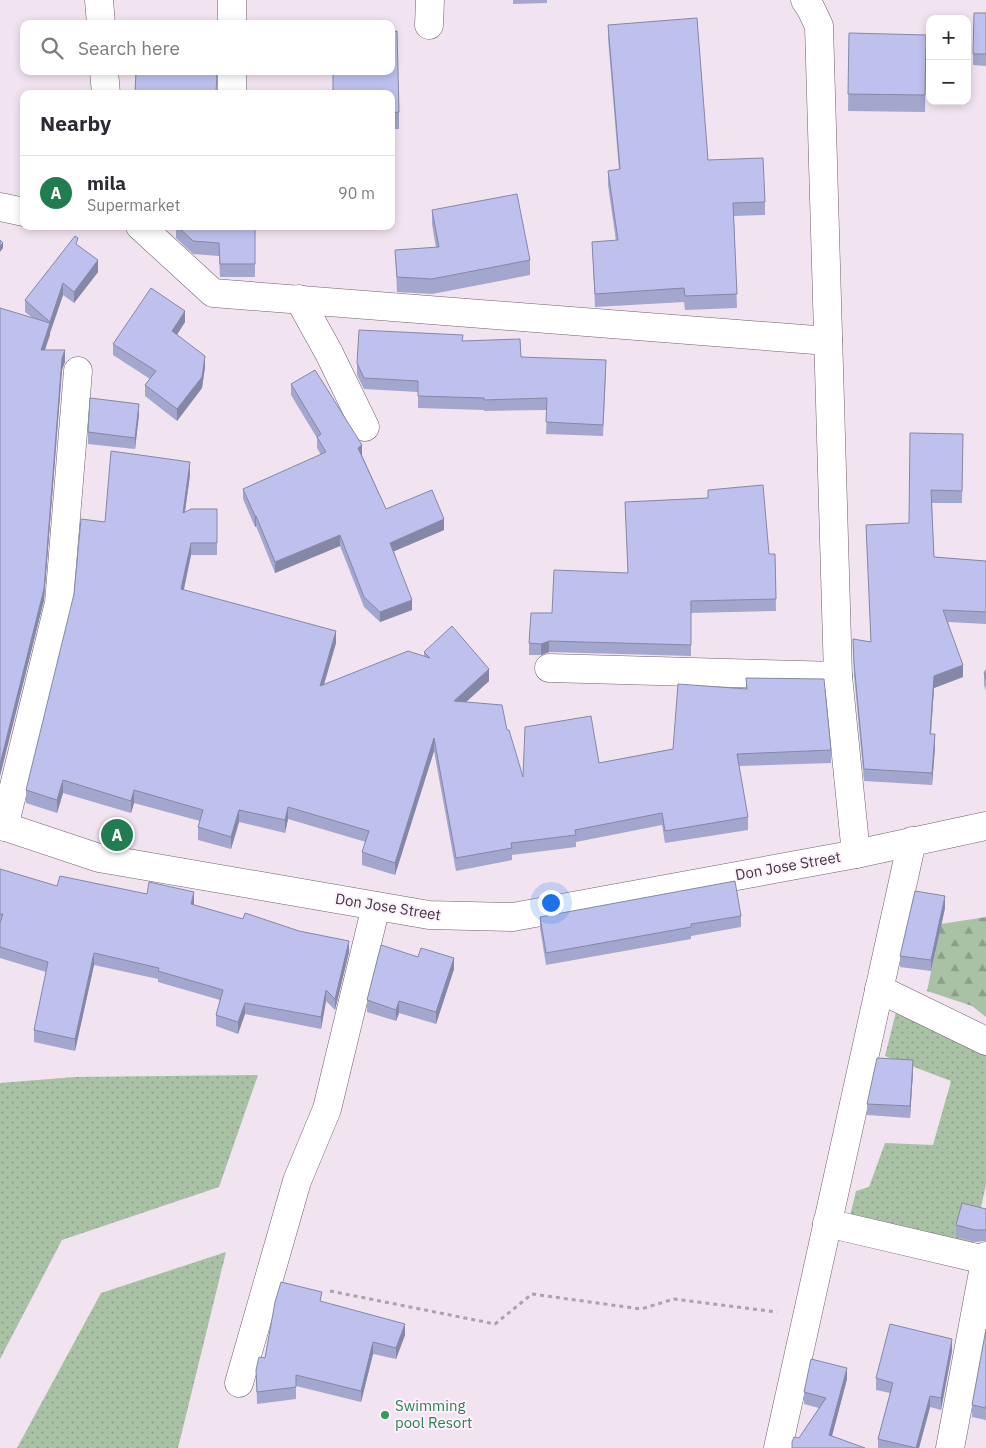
<!DOCTYPE html>
<meta charset="utf-8">
<style>
:root{--surface:#fff;--page:#f2f2f3;--text:#2b2b33;--muted:#7c7c81;--line:#e1e1e2;--accent:#227c51}
body{margin:0;font-family:"IBM Plex Sans",sans-serif;background:var(--page);color:var(--text)}
.controls{position:absolute;right:15px;top:15px;display:grid;overflow:hidden;border-radius:10px;box-shadow:0 2px 8px #0003}
.controls button{width:45px;height:45px;display:grid;place-items:center;padding:0;border:0;border-bottom:1px solid var(--line);background:var(--surface);color:var(--text);font:25px sans-serif}
.you{position:absolute;left:550px;top:902px;width:18px;height:18px;margin:-12px;border:4px solid #fff;border-radius:50%;background:#1a73e8;box-shadow:0 0 0 8px #1a73e833}
.badge{display:grid;place-items:center;width:32px;height:32px;border-radius:50%;background:var(--accent);color:#fff;font-size:16px;font-weight:700}
.pin{position:absolute;translate:-50% -50%;border:2px solid #fff;box-shadow:0 1px 5px #0006}
.list{margin:0;padding:0;list-style:none}
h2{display:flex;justify-content:space-between;align-items:center;height:65px;margin:0;padding:0 20px;font-size:21px}
h2 small{font-size:16px;font-weight:400;color:var(--muted)}
.list li{display:grid;grid-template-columns:32px 1fr auto;gap:15px;align-items:center;box-sizing:border-box;height:75px;padding:0 20px;border-top:1px solid var(--line)}
.list b{display:block;font-size:19px;white-space:nowrap}
.list p{margin:0;font-size:16px;white-space:nowrap;color:var(--muted)}
.list em{font-size:16px;font-style:normal;color:var(--muted)}
.icon{flex:none;width:28px;height:28px;fill:none;stroke:currentColor;stroke-width:2;stroke-linecap:round;stroke-linejoin:round}
.map{position:relative;flex:none;width:986px;height:1448px;overflow:hidden}
.search{position:absolute;background:var(--surface);box-shadow:0 2px 8px #0003;left:20px;top:20px;width:375px;height:55px;display:flex;align-items:center;gap:12px;box-sizing:border-box;padding:0 18px;border-radius:10px;color:var(--muted);font-size:19px}
.panel{position:absolute;background:var(--surface);box-shadow:0 2px 8px #0003;left:20px;top:90px;width:375px;height:140px;border-radius:10px}
.map>svg:first-child{display:block}
.grass{fill:url(#grass-dots)}
.forest{fill:url(#forest-firs)}
.lines{fill:none;stroke-linecap:round;stroke-linejoin:round}
.minor-casing{stroke:#6e616c;stroke-width:29}
.tertiary-casing{stroke:#6e616c;stroke-width:29}
.path{stroke:#ada2ac;stroke-width:3;stroke-dasharray:4 4;stroke-linecap:butt}
.minor{stroke:#fff;stroke-width:28}
.tertiary{stroke:#fff;stroke-width:28}
.wall{fill:#a3a6cd}
.shaded-wall{fill:#8587a7}
.building{fill:#bec1ee;stroke:#8587a7}
.leisure-dot{fill:#2e9e5b;stroke:#fff0fd;stroke-width:2}
.labels{text-anchor:middle;stroke-width:4;stroke-linejoin:round;paint-order:stroke}
.street-label{font-size:15px;fill:#3e393e;stroke:#fff0fd}
.leisure-label{font-size:15px;fill:#27864d;stroke:#fff0fd;text-anchor:start}
</style>
<div class="map">
<svg width="986" height="1448" viewBox="0 0 986 1448">
<defs>
<pattern id="grass-dots" width="8" height="8" patternUnits="userSpaceOnUse" patternTransform="scale(1.25)"><rect width="8" height="8" fill="#a9c2a5"/><path d="M2 2h.1M6 6h.1" fill="none" stroke="#8b9f88" stroke-width="1.8" stroke-linecap="round"/></pattern>
<pattern id="forest-firs" width="22" height="20" patternUnits="userSpaceOnUse" patternTransform="scale(1.25)"><rect width="22" height="20" fill="#a9c2a5"/><path d="M5 1l3.5 6h-7zM16 11l3.5 6h-7z" fill="#8b9f88"/></pattern>
</defs>
<rect width="100%" height="100%" fill="#f2e3f0"/>
<g class="grass">
<path d="M 897,1008 L 986,1055 L 986,1185 L 973,1243 L 849,1220 L 856,1191 L 869,1187 L 885,1143 L 933,1145 L 951,1081 L 885,1056 Z"/>
<path d="M 258,1075 L 219,1187 L 62,1240 L 0,1359 L 0,1083 L 75,1077 Z"/>
<path d="M 226,1252 L 178,1448 L 17,1448 L 101,1293 Z"/>
</g>
<path class="forest" d="M 986,917 L 986,1017 L 972,1006 L 927,991 L 941,924 Z"/>
<g class="lines">
<defs>
<g id="minor">
<path d="M 99,0 L 101,24"/>
<path d="M 232,0 L 232,24"/>
<path d="M 805,0 L 811,9 L 819,26 L 838,676 L 856,854"/>
<path d="M 429,25 L 430,0"/>
<path d="M 104,71 L 106,94"/>
<path d="M 232,71 L 232,94"/>
<path d="M 0,207 L 24,212"/>
<path d="M 140,226 L 213,293 L 828,341"/>
<path d="M 299,299 L 329,353 L 365,427"/>
<path d="M 549,668 L 838,676"/>
<path d="M 4,827 L 59,603 L 78,371"/>
<path d="M 879,989 L 986,1041"/>
<path d="M 827,1223 L 985,1260"/>
<path d="M 239,1383 L 297,1181 L 327,1109 L 376,906"/>
<path d="M 778,1448 L 912,841"/>
<path d="M 950,1448 L 986,1256"/>
</g>
<path id="tertiary" d="M 0,825 L 99,858 L 429,915 L 513,917 L 856,854 L 986,826"/>
</defs>
<use href="#minor" class="minor-casing"/>
<use href="#tertiary" class="tertiary-casing"/>
<path class="path" d="M 330,1291 L 495,1324 L 532,1294 L 641,1309 L 674,1299 L 777,1312"/>
<use href="#minor" class="minor"/>
<use href="#tertiary" class="tertiary"/>
</g>
<g class="wall">
<path d="M 513,0 L 547,0 L 547,3 L 513,4 Z"/>
<path d="M 986,13 L 986,66 L 973,65 L 973,54 Z"/>
<path d="M 608,25 L 708,160 L 765,202 L 765,215 L 734,216 L 737,308 L 685,310 L 684,302 L 595,307 L 592,242 L 616,241 L 608,185 L 608,171 L 619,170 L 608,38 Z"/>
<path d="M 849,33 L 926,51 L 925,112 L 848,111 Z"/>
<path d="M 391,94 L 399,112 L 399,129 L 391,129 Z"/>
<path d="M 432,210 L 530,260 L 530,275 L 432,294 L 397,292 L 395,250 L 436,248 L 432,224 Z"/>
<path d="M 176,226 L 255,226 L 255,277 L 220,277 L 219,256 L 193,254 L 176,238 Z"/>
<path d="M 78,245 L 98,272 L 74,303 L 63,295 L 44,350 L 65,362 L 62,370 L 44,600 L 0,776 L 0,308 L 33,318 L 25,312 L 25,300 Z"/>
<path d="M 185,322 L 177,335 L 205,367 L 202,388 L 177,421 L 145,396 L 145,385 L 150,379 L 113,355 L 113,344 Z"/>
<path d="M 463,341 L 521,357 L 606,372 L 603,436 L 546,434 L 547,410 L 484,411 L 484,410 L 418,408 L 418,392 L 364,389 L 357,375 L 357,363 Z"/>
<path d="M 291,384 L 362,455 L 386,509 L 444,530 L 394,551 L 412,610 L 380,622 L 364,607 L 340,546 L 275,573 L 256,526 L 255,527 L 243,499 L 243,489 L 321,455 L 317,448 L 317,438 L 291,395 Z"/>
<path d="M 139,415 L 135,449 L 88,444 L 88,432 Z"/>
<path d="M 963,434 L 962,503 L 932,503 L 934,557 L 986,561 L 986,624 L 948,622 L 963,677 L 934,688 L 931,734 L 935,747 L 932,785 L 864,781 L 854,675 L 853,639 L 871,642 L 866,525 L 909,523 Z"/>
<path d="M 190,475 L 185,512 L 217,509 L 217,555 L 191,555 L 184,590 L 336,643 L 324,684 L 424,656 L 424,652 L 489,681 L 466,702 L 507,730 L 523,777 L 673,749 L 746,689 L 746,678 L 831,750 L 831,763 L 739,766 L 748,817 L 748,830 L 665,843 L 662,825 L 576,842 L 576,847 L 512,855 L 512,860 L 456,871 L 434,751 L 395,875 L 362,865 L 362,852 L 366,842 L 288,819 L 285,833 L 239,822 L 231,849 L 198,840 L 198,827 L 200,821 L 134,803 L 131,813 L 63,793 L 57,813 L 26,803 L 26,790 L 105,522 Z"/>
<path d="M 708,490 L 769,554 L 775,554 L 776,611 L 691,613 L 691,656 L 549,652 L 541,655 L 529,655 L 529,643 L 552,613 L 628,573 L 625,502 L 708,498 Z"/>
<path d="M 986,670 L 986,691 L 984,685 L 984,673 Z"/>
<path d="M 0,869 L 57,886 L 147,894 L 194,903 L 194,905 L 349,952 L 335,1010 L 326,1001 L 321,1029 L 245,1014 L 238,1034 L 216,1026 L 216,1015 L 220,1000 L 158,982 L 158,979 L 94,965 L 75,1051 L 34,1042 L 34,1030 L 46,972 L 0,958 Z"/>
<path d="M 945,908 L 931,971 L 900,967 L 900,956 Z"/>
<path d="M 741,916 L 741,927 L 691,936 L 691,939 L 546,965 L 540,928 L 540,917 Z"/>
<path d="M 454,969 L 436,1024 L 399,1013 L 396,1021 L 367,1012 L 367,1000 Z"/>
<path d="M 913,1072 L 910,1118 L 867,1115 L 867,1104 Z"/>
<path d="M 986,1209 L 986,1241 L 975,1242 L 956,1236 L 956,1225 Z"/>
<path d="M 322,1302 L 405,1335 L 396,1359 L 373,1354 L 361,1402 L 296,1386 L 296,1399 L 257,1404 L 256,1370 L 265,1358 Z"/>
<path d="M 986,1329 L 986,1420 L 972,1417 L 972,1405 Z"/>
<path d="M 952,1351 L 941,1410 L 930,1407 L 919,1448 L 878,1448 L 878,1439 L 890,1393 L 876,1390 L 876,1378 Z"/>
<path d="M 847,1379 L 832,1436 L 799,1438 L 819,1408 L 804,1404 L 804,1392 Z"/>
</g>
<g class="shaded-wall">
<path d="M 3,243 L 3,248 L 0,252 L 0,246 Z"/>
<path d="M 98,260 L 98,272 L 74,303 L 74,292 Z"/>
<path d="M 63,283 L 63,295 L 50,333 L 50,322 Z"/>
<path d="M 185,311 L 185,322 L 172,342 L 172,331 Z"/>
<path d="M 50,323 L 50,335 L 41,362 L 41,350 Z"/>
<path d="M 65,350 L 65,362 L 62,370 L 44,600 L 0,776 L 0,764 L 62,358 Z"/>
<path d="M 205,356 L 205,367 L 202,388 L 177,421 L 177,409 Z"/>
<path d="M 139,404 L 139,415 L 135,449 L 135,438 Z"/>
<path d="M 362,445 L 362,455 L 358,458 L 358,448 Z"/>
<path d="M 190,462 L 190,475 L 183,525 L 183,513 Z"/>
<path d="M 255,516 L 256,516 L 256,526 L 255,527 Z"/>
<path d="M 444,519 L 444,530 L 390,553 L 390,543 Z"/>
<path d="M 340,535 L 340,546 L 275,573 L 275,562 Z"/>
<path d="M 191,543 L 191,555 L 181,601 L 181,589 Z"/>
<path d="M 412,600 L 412,610 L 380,622 L 380,612 Z"/>
<path d="M 336,631 L 336,643 L 320,698 L 320,686 Z"/>
<path d="M 549,641 L 549,652 L 541,655 L 541,644 Z"/>
<path d="M 963,665 L 963,677 L 934,688 L 930,746 L 934,676 Z"/>
<path d="M 489,669 L 489,681 L 454,713 L 454,701 Z"/>
<path d="M 935,734 L 935,747 L 932,785 L 932,773 Z"/>
<path d="M 434,738 L 434,751 L 395,875 L 395,863 Z"/>
<path d="M 63,780 L 63,793 L 57,813 L 57,800 Z"/>
<path d="M 134,790 L 134,803 L 131,813 L 131,801 Z"/>
<path d="M 288,807 L 288,819 L 285,833 L 285,820 Z"/>
<path d="M 239,810 L 239,822 L 231,849 L 231,837 Z"/>
<path d="M 194,892 L 194,903 L 191,916 L 191,904 Z"/>
<path d="M 945,896 L 945,908 L 931,971 L 931,960 Z"/>
<path d="M 349,941 L 349,952 L 335,1010 L 335,999 Z"/>
<path d="M 94,953 L 94,965 L 75,1051 L 75,1039 Z"/>
<path d="M 454,958 L 454,969 L 436,1024 L 436,1012 Z"/>
<path d="M 326,990 L 326,1001 L 321,1029 L 321,1017 Z"/>
<path d="M 399,1001 L 399,1013 L 396,1021 L 396,1010 Z"/>
<path d="M 245,1003 L 245,1014 L 238,1034 L 238,1022 Z"/>
<path d="M 913,1060 L 913,1072 L 910,1118 L 910,1106 Z"/>
<path d="M 405,1324 L 405,1335 L 396,1359 L 396,1348 Z"/>
<path d="M 952,1339 L 952,1351 L 941,1410 L 941,1398 Z"/>
<path d="M 373,1342 L 373,1354 L 361,1402 L 361,1391 Z"/>
<path d="M 847,1368 L 847,1379 L 829,1447 L 829,1435 Z"/>
<path d="M 930,1396 L 930,1407 L 919,1448 L 916,1448 Z"/>
</g>
<g class="building">
<path d="M 974,13 L 986,13 L 986,54 L 973,54 Z"/>
<path d="M 697,18 L 708,160 L 763,158 L 765,202 L 733,203 L 737,294 L 685,296 L 684,288 L 595,294 L 592,242 L 618,240 L 608,171 L 620,169 L 608,25 Z"/>
<path d="M 397,31 L 399,112 L 391,113 L 391,94 L 333,94 L 333,71 L 391,71 L 391,32 Z"/>
<path d="M 849,33 L 926,35 L 925,95 L 848,94 Z"/>
<path d="M 136,71 L 217,71 L 216,94 L 135,94 Z"/>
<path d="M 517,194 L 530,260 L 432,279 L 397,277 L 395,250 L 439,247 L 432,210 Z"/>
<path d="M 177,226 L 255,226 L 255,264 L 220,264 L 219,243 L 193,241 Z"/>
<path d="M 75,236 L 78,238 L 76,244 L 98,260 L 74,292 L 63,283 L 50,322 L 25,300 Z"/>
<path d="M 0,240 L 3,243 L 0,246 Z"/>
<path d="M 151,288 L 185,311 L 172,331 L 205,356 L 202,377 L 177,409 L 145,385 L 156,371 L 113,344 Z"/>
<path d="M 0,308 L 50,323 L 41,350 L 65,350 L 62,358 L 44,589 L 0,764 Z"/>
<path d="M 359,330 L 463,335 L 462,341 L 520,339 L 521,357 L 606,360 L 603,425 L 546,422 L 547,398 L 484,400 L 484,398 L 418,396 L 418,381 L 364,378 L 357,363 Z"/>
<path d="M 315,370 L 362,445 L 358,448 L 386,509 L 432,490 L 444,519 L 390,543 L 412,600 L 380,612 L 364,597 L 340,535 L 275,562 L 256,516 L 255,516 L 243,489 L 326,452 L 317,437 L 321,434 L 291,384 Z"/>
<path d="M 90,398 L 139,404 L 135,438 L 88,432 Z"/>
<path d="M 910,433 L 963,434 L 962,491 L 931,490 L 934,557 L 986,561 L 986,612 L 943,610 L 963,665 L 934,676 L 930,734 L 935,734 L 932,773 L 864,769 L 854,663 L 853,639 L 871,642 L 866,525 L 909,523 Z"/>
<path d="M 111,451 L 190,462 L 183,513 L 191,509 L 217,509 L 217,543 L 191,543 L 181,589 L 336,631 L 320,686 L 408,651 L 430,658 L 424,652 L 452,626 L 489,669 L 454,701 L 502,705 L 507,730 L 509,730 L 523,777 L 525,727 L 591,716 L 599,763 L 673,749 L 678,684 L 747,689 L 746,678 L 824,679 L 831,750 L 737,754 L 748,817 L 665,831 L 662,813 L 575,830 L 576,835 L 511,843 L 512,848 L 456,858 L 434,738 L 395,863 L 362,852 L 369,831 L 288,807 L 285,820 L 239,810 L 231,837 L 198,827 L 203,810 L 134,790 L 131,801 L 63,780 L 57,800 L 26,790 L 74,594 L 81,519 L 105,522 Z"/>
<path d="M 763,485 L 769,554 L 775,554 L 776,599 L 691,601 L 691,645 L 549,641 L 541,644 L 529,643 L 531,613 L 552,613 L 554,570 L 628,573 L 625,502 L 708,498 L 708,490 Z"/>
<path d="M 986,670 L 986,679 L 984,673 Z"/>
<path d="M 0,869 L 57,886 L 60,876 L 147,894 L 149,882 L 194,892 L 191,904 L 243,919 L 245,913 L 299,931 L 349,941 L 335,999 L 326,990 L 321,1017 L 245,1003 L 238,1022 L 216,1015 L 223,990 L 158,971 L 159,968 L 94,953 L 75,1039 L 34,1030 L 48,962 L 0,947 L 0,923 L 3,914 L 0,914 Z"/>
<path d="M 735,881 L 741,916 L 691,924 L 691,927 L 546,953 L 540,917 Z"/>
<path d="M 915,891 L 945,896 L 931,960 L 900,956 Z"/>
<path d="M 381,945 L 418,957 L 421,948 L 454,958 L 436,1012 L 399,1001 L 396,1010 L 367,1000 Z"/>
<path d="M 877,1058 L 913,1060 L 910,1106 L 867,1104 Z"/>
<path d="M 962,1203 L 986,1209 L 986,1230 L 975,1230 L 956,1225 Z"/>
<path d="M 281,1282 L 322,1292 L 320,1301 L 405,1324 L 396,1348 L 373,1342 L 361,1391 L 296,1375 L 296,1387 L 257,1392 L 256,1370 L 259,1357 L 265,1358 L 275,1302 Z"/>
<path d="M 890,1324 L 952,1339 L 941,1398 L 930,1396 L 916,1448 L 878,1439 L 893,1383 L 876,1378 Z"/>
<path d="M 986,1329 L 986,1408 L 972,1405 Z"/>
<path d="M 811,1359 L 847,1368 L 829,1435 L 865,1448 L 792,1448 L 792,1442 L 794,1437 L 799,1438 L 826,1398 L 804,1392 Z"/>
</g>
<circle class="leisure-dot" cx="385" cy="1415" r="5"/>
<g class="labels">
<g class="street-label">
<text transform="translate(788 866) rotate(-10)" y="5">Don Jose Street</text>
<text transform="translate(388 907) rotate(9)" y="5">Don Jose Street</text>
</g>
<g class="leisure-label">
<text x="395" y="1411">Swimming<tspan x="395" dy="17">pool Resort</tspan></text>
</g>
</g>
</svg>
<div class="controls">
<button>+</button>
<button>−</button>
</div>
<div class="you"></div>
<div class="pin badge" style="left:117px;top:835px">A</div>
<div class="search"><svg class="icon" aria-label="search" viewBox="0 0 24 24"><circle cx="10" cy="10" r="6"/><path d="M15 15l6 6"/></svg>Search here</div>
<section class="panel">
<h2>Nearby<small></small></h2>
<ul class="list">
<li><span class="badge">A</span><div><b>mila</b><p>Supermarket</p></div><em>90 m</em></li>
</ul>
</section>
</div>
